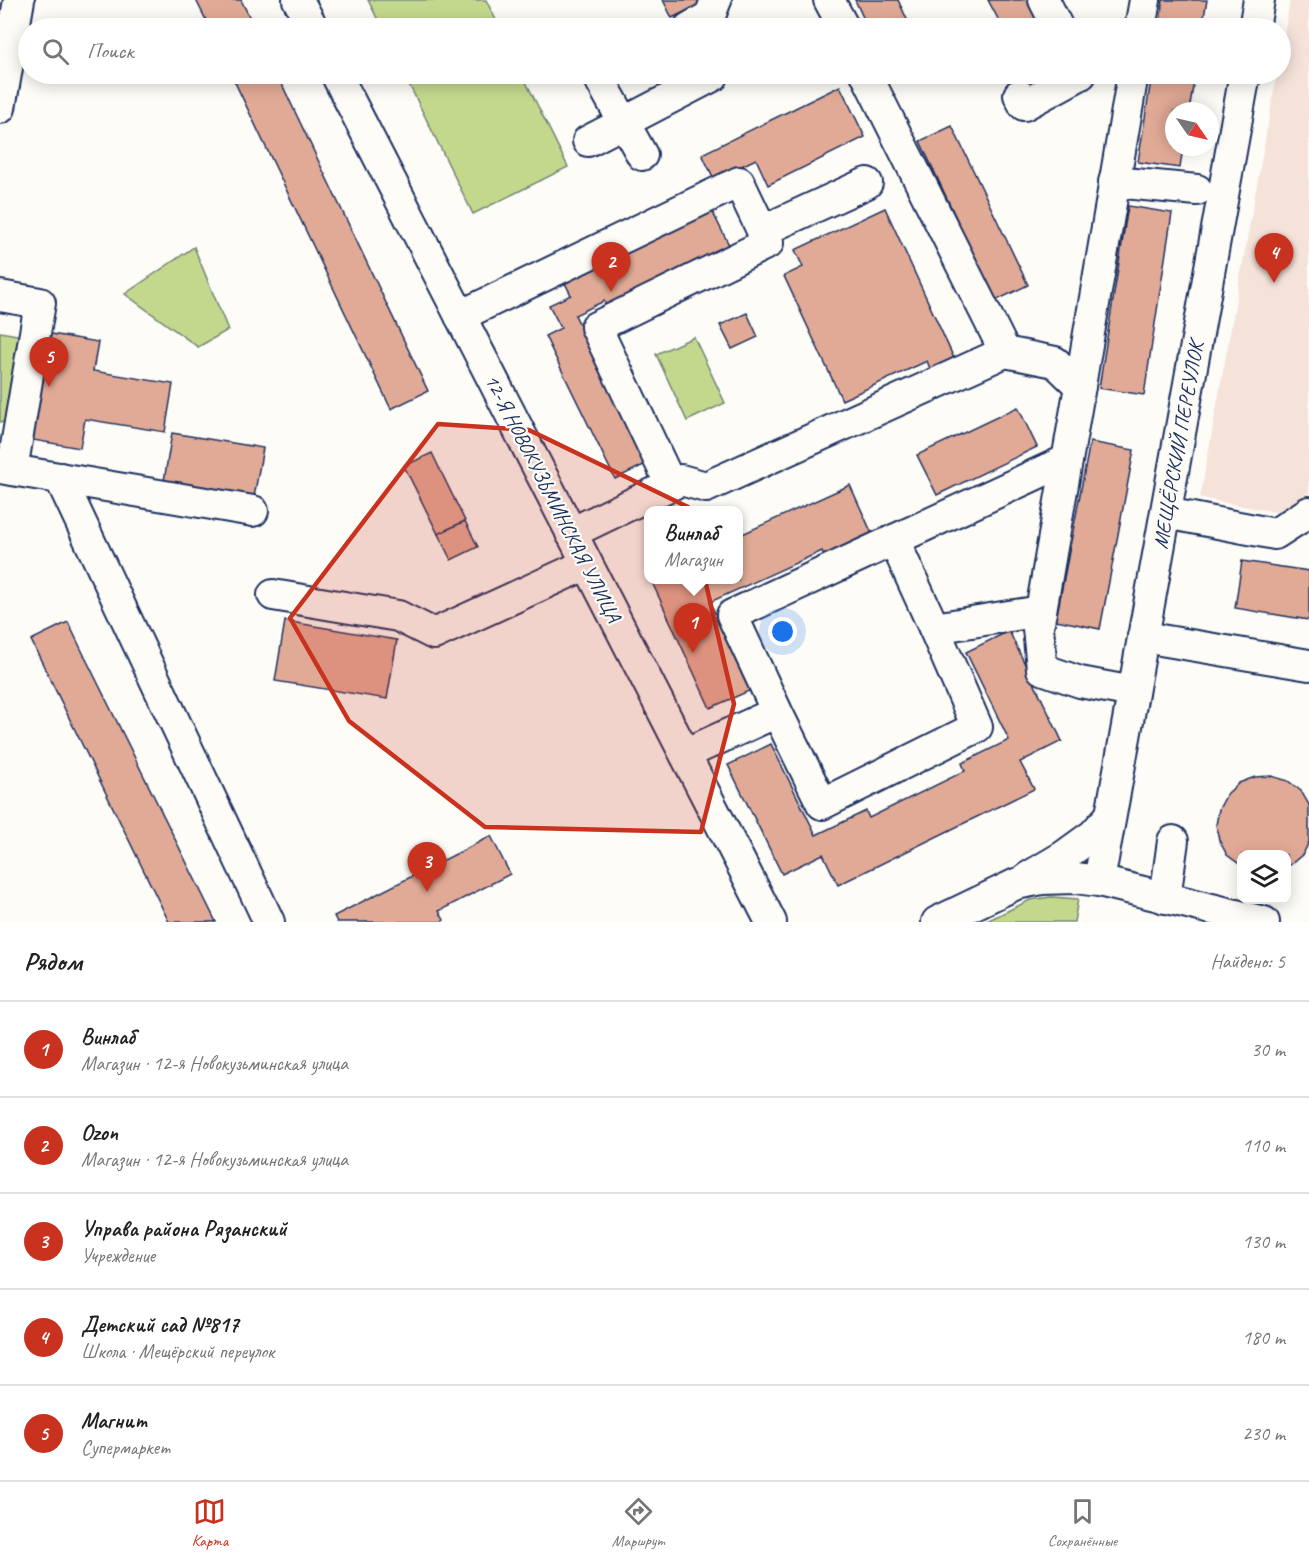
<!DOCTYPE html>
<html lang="ru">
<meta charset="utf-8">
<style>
:root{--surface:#fff;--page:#f6f6f6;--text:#222;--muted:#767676;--line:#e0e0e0;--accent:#c8321e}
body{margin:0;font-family:Caveat,sans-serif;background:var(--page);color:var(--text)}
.controls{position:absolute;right:18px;bottom:18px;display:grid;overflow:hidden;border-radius:12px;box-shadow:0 3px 15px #0003}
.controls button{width:54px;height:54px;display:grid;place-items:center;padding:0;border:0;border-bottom:2px solid var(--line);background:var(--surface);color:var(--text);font:30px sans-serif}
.compass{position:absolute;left:1165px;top:102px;width:54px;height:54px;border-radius:50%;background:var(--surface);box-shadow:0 3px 15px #0003;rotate:124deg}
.you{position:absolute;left:783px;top:632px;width:21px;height:21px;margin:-15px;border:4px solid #fff;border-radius:50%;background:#1a73e8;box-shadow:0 0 0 9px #1a73e833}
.badge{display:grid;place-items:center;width:39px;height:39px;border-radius:50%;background:var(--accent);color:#fff;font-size:20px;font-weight:700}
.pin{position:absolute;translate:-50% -50px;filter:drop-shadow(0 2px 3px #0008)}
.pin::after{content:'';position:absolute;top:32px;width:21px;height:18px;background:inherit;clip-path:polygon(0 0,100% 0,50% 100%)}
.popup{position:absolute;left:644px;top:506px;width:99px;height:78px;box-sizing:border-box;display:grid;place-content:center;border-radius:12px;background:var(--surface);filter:drop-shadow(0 2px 4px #0005);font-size:20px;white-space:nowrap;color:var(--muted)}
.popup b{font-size:22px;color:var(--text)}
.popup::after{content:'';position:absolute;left:50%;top:100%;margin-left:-12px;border:12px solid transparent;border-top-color:var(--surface)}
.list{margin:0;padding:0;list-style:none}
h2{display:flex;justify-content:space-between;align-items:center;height:78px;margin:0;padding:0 24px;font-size:26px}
h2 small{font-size:20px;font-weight:400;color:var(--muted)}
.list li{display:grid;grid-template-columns:39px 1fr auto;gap:18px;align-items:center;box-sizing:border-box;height:96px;padding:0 24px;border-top:2px solid var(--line)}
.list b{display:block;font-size:22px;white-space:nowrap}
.list p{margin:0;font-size:20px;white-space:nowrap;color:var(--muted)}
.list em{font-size:20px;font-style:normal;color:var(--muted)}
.icon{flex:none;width:33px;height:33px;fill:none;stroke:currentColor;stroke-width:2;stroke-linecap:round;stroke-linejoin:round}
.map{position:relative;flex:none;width:1309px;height:922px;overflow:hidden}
.search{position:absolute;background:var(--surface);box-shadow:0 3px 15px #0003;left:18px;right:18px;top:18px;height:66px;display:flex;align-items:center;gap:15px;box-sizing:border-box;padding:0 21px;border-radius:33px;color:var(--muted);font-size:22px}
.sheet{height:558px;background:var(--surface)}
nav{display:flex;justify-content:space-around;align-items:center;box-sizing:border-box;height:84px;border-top:2px solid var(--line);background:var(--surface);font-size:16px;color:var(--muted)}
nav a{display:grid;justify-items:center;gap:3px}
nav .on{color:var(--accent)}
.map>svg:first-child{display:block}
.built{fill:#f5e3da}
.green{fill:#c4d88d;stroke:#708476;stroke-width:1.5}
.building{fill:#e1aa96;stroke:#1b2f5e;stroke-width:1.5}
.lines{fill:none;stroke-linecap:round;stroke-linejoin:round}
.minor-casing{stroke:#1b2f5e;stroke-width:34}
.minor{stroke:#fdfcf7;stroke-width:30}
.marked{fill:#c8321e;fill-opacity:0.2;stroke:#c8321e;stroke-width:4.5;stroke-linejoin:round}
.labels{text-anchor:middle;stroke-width:4.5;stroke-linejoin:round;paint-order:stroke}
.street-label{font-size:21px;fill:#1b2f5e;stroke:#fdfcf7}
</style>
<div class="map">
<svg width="1309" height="922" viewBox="0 0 1309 922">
<rect width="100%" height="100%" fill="#fdfcf7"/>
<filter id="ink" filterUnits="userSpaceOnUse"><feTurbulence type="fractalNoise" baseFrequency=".0167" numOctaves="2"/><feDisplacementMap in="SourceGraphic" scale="12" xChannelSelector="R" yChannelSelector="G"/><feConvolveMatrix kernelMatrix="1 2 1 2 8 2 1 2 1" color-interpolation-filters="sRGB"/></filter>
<g filter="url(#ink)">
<path class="built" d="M 1290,0 L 1309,0 L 1309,493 L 1280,513 L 1200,498 L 1277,74 L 1280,74 L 1281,53 Z"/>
<g class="green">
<path d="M 368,0 L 486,0 L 500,28 L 382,28 Z"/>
<path d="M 404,74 L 522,74 L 568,167 L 473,214 Z"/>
<path d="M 194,247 L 228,330 L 198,347 L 125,294 Z"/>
<path d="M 0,332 L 29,337 L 14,425 L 0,422 Z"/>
<path d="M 694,337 L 725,403 L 687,421 L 656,354 Z"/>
<path d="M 1051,897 L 1078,899 L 1074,922 L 985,922 L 1030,900 Z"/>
</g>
<g class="building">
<path d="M 196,0 L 241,0 L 255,28 L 210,28 Z"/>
<path d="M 663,0 L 701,0 L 703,3 L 672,18 Z"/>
<path d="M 855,0 L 898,0 L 911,28 L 868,28 Z"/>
<path d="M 988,0 L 1029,0 L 1032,5 L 1051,28 L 1003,28 Z"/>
<path d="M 1163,0 L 1207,0 L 1202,28 L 1159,28 Z"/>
<path d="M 231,74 L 277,74 L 428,391 L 391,409 Z"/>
<path d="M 1152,74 L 1195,74 L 1189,111 L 1174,111 L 1174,147 L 1183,147 L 1180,168 L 1138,162 Z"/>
<path d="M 840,86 L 865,137 L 768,185 L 756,159 L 714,179 L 702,154 Z"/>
<path d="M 952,126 L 1028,285 L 995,301 L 920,141 Z"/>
<path d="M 1128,206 L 1172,213 L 1144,395 L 1099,388 Z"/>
<path d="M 885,208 L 957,365 L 933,376 L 927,361 L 842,400 L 784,276 L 803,267 L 795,250 Z"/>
<path d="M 711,209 L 729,245 L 606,305 L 604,301 L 575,315 L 650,462 L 615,479 L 545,336 L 561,328 L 549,305 L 571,295 L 564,281 Z"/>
<path d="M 747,313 L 758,337 L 732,349 L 720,325 Z"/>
<path d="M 46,333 L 98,342 L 93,371 L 173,384 L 165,432 L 85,419 L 80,448 L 27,439 Z"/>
<path d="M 1018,407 L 1037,447 L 937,495 L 917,455 Z"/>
<path d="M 172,433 L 263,448 L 254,497 L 164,481 Z"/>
<path d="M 1090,442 L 1134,450 L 1100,629 L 1056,620 Z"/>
<path d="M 432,453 L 465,521 L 438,534 L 404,466 Z"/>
<path d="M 850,485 L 873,536 L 825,558 L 822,551 L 710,602 L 728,642 L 758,687 L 710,708 L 651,580 L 738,580 L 738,536 Z"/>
<path d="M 465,521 L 478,547 L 451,560 L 438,534 Z"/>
<path d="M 1242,561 L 1309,571 L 1309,620 L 1235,608 Z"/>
<path d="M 285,621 L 397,640 L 387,699 L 275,681 Z"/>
<path d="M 68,622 L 83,653 L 216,922 L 169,922 L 31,640 Z"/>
<path d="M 1009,631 L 1062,741 L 1020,762 L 1034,789 L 838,885 L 823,854 L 782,874 L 728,765 L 771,744 L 816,835 L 866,811 L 869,818 L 965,771 L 962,763 L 1009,740 L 966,652 Z"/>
<path d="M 1271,776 L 1288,781 L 1301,791 L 1309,805 L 1309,842 L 1303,854 L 1290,865 L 1286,866 L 1286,855 L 1242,855 L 1242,866 L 1227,855 L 1219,840 L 1216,825 L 1219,809 L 1227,794 L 1239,783 L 1255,777 Z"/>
<path d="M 491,836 L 510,874 L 439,911 L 444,920 L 441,922 L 337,922 L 334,916 Z"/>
</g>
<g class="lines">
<defs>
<g id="minor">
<path d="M 298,0 L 313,28"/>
<path d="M 829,0 L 844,28"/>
<path d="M 1044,0 L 1058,28"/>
<path d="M 689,28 L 710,16 L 716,0"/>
<path d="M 1140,28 L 1145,0"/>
<path d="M 1254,28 L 1259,0"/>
<path d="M 336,74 L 771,922"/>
<path d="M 597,74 L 642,155"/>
<path d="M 866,74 L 1005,352"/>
<path d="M 1133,74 L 1080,386 L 1041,611 L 1038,628 L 1042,669 L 1080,682 L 1133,692"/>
<path d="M 1019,95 L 1024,105 L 1081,74"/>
<path d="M 0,108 L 19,0"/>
<path d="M 588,141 L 713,76"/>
<path d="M 1114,182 L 1197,190"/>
<path d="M 762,231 L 867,183"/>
<path d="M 0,296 L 40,303 L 12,470"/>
<path d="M 460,316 L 739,182 L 768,243 L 596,327 L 671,485"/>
<path d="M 0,468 L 253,511"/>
<path d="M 60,478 L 269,922"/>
<path d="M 1166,513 L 1275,534 L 1309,512"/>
<path d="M 571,533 L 681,480 L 706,487 L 1005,352 L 1055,362 L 1080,386"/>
<path d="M 894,540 L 1067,460"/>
<path d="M 273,595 L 398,616 L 434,634 L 587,564"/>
<path d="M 934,628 L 1041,611"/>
<path d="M 1143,637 L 1309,665"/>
<path d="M 685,754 L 777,712 L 822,804 L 977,727 L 934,628 L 894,540 L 732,615 L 777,712"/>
<path d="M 1027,878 L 1064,856 L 1093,835 L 1110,816"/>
<path d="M 1099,881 L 1245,74"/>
<path d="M 1165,898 L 1173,841"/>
<path d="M 937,922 L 1016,884 L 1042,879 L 1075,878 L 1099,881 L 1264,922"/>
</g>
</defs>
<use href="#minor" class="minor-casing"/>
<use href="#minor" class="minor"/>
</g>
</g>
<path class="marked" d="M 438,424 L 529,430 L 688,507 L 734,704 L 701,832 L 485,827 L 349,721 L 290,618 Z"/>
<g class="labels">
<g class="street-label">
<text transform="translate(1178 445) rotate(-80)" y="7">МЕЩЁРСКИЙ ПЕРЕУЛОК</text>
<text transform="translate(553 498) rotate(63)" y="7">12-Я НОВОКУЗЬМИНСКАЯ УЛИЦА</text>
</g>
</g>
</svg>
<div class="controls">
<button><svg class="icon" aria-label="layers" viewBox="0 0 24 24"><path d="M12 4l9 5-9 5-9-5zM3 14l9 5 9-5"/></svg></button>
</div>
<svg class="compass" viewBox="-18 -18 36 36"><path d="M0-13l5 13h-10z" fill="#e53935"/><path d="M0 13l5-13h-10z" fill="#767676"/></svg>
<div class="you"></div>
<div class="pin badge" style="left:693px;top:653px">1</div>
<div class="popup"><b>Винлаб</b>Магазин</div>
<div class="pin badge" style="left:611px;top:292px">2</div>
<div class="pin badge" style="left:427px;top:892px">3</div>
<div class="pin badge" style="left:1274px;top:283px">4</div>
<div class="pin badge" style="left:49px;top:387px">5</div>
<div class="search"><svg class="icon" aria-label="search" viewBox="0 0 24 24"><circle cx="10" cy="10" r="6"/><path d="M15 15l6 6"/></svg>Поиск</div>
</div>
<section class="sheet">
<h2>Рядом<small>Найдено: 5</small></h2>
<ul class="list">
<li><span class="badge">1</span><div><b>Винлаб</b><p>Магазин · 12-я Новокузьминская улица</p></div><em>30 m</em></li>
<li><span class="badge">2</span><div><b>Ozon</b><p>Магазин · 12-я Новокузьминская улица</p></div><em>110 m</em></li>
<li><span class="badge">3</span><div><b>Управа района Рязанский</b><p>Учреждение</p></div><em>130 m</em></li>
<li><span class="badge">4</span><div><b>Детский сад №817</b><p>Школа · Мещёрский переулок</p></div><em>180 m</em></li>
<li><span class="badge">5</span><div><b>Магнит</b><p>Супермаркет</p></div><em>230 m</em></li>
</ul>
</section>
<nav>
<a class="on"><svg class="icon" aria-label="map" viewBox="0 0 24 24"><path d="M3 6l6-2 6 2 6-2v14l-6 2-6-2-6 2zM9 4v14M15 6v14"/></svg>Карта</a>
<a><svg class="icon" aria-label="directions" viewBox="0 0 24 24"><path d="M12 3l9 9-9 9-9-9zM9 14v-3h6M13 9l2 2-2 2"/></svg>Маршрут</a>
<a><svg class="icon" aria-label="saved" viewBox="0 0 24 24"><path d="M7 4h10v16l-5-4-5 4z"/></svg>Сохранённые</a>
</nav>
